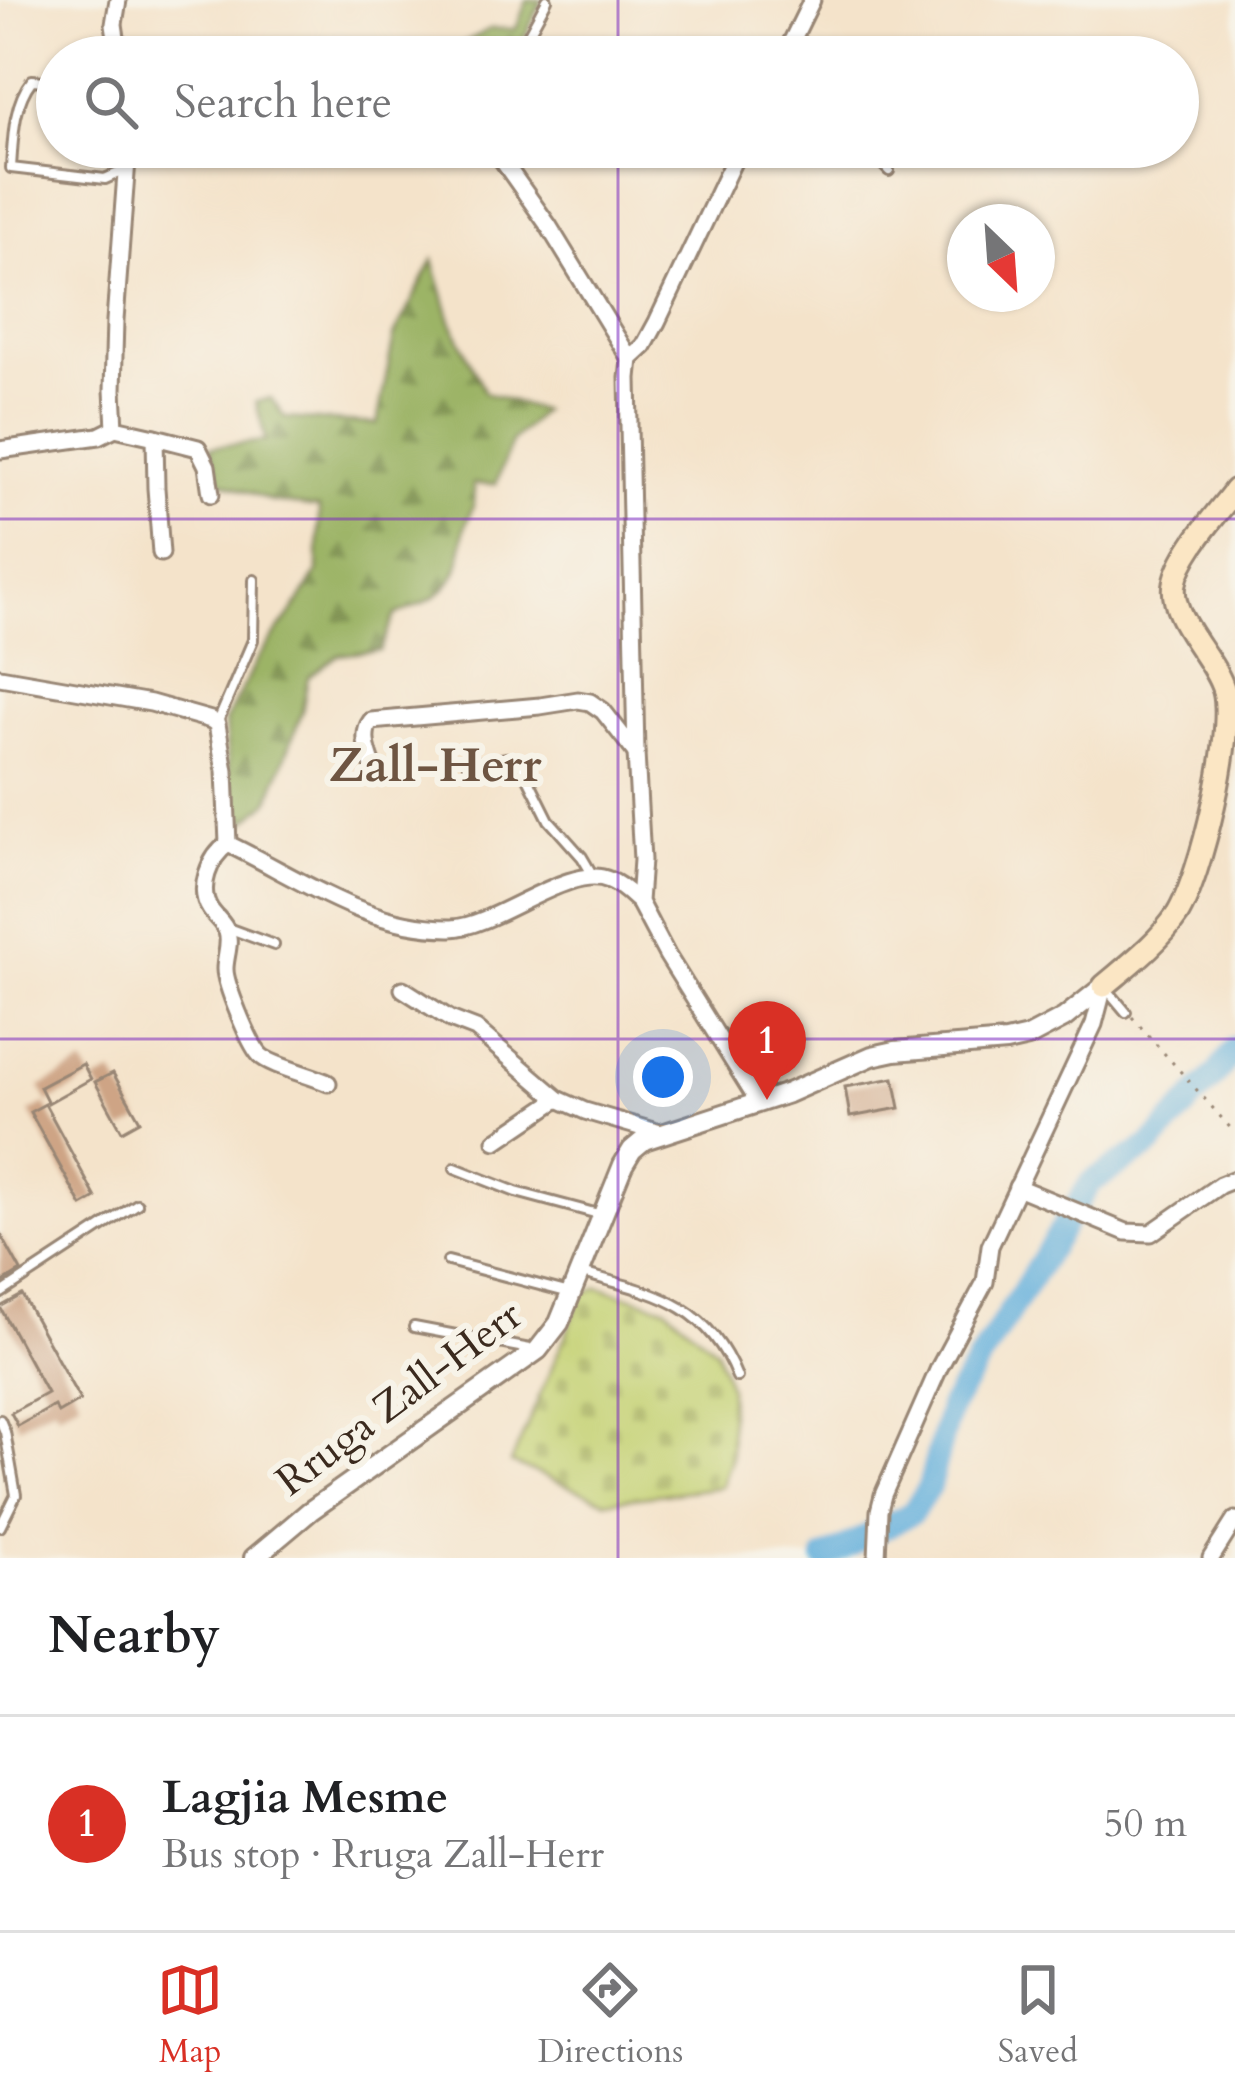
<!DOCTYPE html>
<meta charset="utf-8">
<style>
:root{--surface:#fff;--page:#f2f2f2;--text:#202124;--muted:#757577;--line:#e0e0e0;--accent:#d93025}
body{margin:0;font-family:Cardo,serif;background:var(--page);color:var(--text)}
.compass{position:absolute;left:947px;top:204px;width:108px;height:108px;border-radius:50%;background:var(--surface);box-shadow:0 3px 9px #0004;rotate:155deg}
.you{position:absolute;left:663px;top:1077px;width:42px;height:42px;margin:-30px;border:9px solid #fff;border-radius:50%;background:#1a73e8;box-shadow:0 0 0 18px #1a73e833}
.badge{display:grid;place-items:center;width:78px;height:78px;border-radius:50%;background:var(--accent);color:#fff;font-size:39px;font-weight:700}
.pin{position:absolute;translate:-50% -99px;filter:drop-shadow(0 3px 6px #0008)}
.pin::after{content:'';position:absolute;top:63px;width:42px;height:36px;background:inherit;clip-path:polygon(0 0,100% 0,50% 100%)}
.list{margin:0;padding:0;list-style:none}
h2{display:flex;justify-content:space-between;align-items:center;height:156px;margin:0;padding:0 48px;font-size:51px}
h2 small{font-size:39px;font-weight:400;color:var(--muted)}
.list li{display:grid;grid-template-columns:78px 1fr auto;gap:36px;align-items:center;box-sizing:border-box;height:216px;padding:0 48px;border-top:3px solid var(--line)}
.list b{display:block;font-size:45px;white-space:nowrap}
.list p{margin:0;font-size:39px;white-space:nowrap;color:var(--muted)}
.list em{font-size:39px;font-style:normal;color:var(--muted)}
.icon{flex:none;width:66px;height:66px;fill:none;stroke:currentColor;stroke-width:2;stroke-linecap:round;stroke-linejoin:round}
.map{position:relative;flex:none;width:1235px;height:1558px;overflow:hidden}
.search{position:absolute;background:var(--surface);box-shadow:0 3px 9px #0004;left:36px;right:36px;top:36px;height:132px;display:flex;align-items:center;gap:30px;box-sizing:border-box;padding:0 42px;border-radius:66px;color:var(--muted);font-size:45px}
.sheet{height:372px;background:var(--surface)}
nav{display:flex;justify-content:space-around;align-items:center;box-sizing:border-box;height:168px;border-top:3px solid var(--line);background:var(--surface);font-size:33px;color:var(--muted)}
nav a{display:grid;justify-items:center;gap:6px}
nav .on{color:var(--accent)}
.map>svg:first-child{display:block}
.forest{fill:url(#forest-firs);stroke:#6c6f42;stroke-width:3}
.cemetery{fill:url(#cemetery-stones);stroke:#807e49;stroke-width:3}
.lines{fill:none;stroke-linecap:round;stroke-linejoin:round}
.river{stroke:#61aedb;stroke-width:24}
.building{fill:#cea485}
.service-casing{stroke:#988674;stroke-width:14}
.minor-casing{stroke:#988674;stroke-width:21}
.tertiary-casing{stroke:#988674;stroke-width:24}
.secondary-casing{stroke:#988674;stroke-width:27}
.path{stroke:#988674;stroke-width:3;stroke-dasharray:3 9;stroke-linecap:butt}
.service{stroke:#fff;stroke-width:8}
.minor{stroke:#fff;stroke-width:15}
.tertiary{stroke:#fff;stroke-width:18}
.secondary{stroke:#fbe6c4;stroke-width:21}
.grid{fill:none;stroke:#7b2cbf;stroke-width:3;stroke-opacity:0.55}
.labels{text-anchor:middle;stroke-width:12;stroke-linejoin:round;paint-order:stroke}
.street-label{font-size:42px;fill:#3b2a1e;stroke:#f7f3e8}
.quarter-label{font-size:48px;font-weight:bold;fill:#6e5542;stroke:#f7f3e8}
</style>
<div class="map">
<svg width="1235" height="1558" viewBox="0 0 1235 1558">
<defs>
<pattern id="forest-firs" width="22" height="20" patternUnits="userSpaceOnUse" patternTransform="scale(3)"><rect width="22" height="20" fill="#9cb466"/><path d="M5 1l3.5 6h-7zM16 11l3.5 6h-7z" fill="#809353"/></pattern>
<pattern id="cemetery-stones" width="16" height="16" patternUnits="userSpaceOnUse" patternTransform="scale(3)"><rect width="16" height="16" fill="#c5d274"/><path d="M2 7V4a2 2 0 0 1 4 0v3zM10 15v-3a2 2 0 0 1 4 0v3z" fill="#aab464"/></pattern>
</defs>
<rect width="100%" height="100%" fill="#f7f3e8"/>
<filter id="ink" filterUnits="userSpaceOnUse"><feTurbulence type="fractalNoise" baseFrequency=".00833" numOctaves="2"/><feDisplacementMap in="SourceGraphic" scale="24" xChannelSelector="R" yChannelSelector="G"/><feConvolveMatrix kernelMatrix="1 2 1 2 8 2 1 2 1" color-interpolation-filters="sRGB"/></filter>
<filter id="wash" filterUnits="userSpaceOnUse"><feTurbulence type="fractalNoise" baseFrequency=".004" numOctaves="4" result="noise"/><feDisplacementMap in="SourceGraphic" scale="48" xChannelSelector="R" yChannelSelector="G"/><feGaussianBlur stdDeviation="2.7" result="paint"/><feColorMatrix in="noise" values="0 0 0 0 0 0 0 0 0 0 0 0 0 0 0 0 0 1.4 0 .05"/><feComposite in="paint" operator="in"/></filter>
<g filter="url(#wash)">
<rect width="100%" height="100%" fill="#f4e3ca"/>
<g class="forest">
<path d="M 527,0 L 542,0 L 527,32 L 512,57 L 437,57 L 490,29 L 516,29 Z"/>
<path d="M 433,260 L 451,321 L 485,393 L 542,411 L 511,442 L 496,484 L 473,484 C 478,507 469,510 464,531 C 462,540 462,550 460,560 C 453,593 424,604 395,615 L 380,650 L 338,655 L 308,677 L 302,712 L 269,801 L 233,833 L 225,722 L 257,660 L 298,604 L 318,571 L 319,508 L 274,502 L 220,481 L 210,447 L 266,441 L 256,402 L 271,398 L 285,418 L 377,424 L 394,336 Z"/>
</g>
<path class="cemetery" d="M 598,1287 L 666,1307 L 716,1350 L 729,1386 L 730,1419 L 731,1459 L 721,1487 L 606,1501 L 511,1463 L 583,1294 Z"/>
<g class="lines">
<path class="river" d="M 825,1558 L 912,1513 L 929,1487 L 950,1407 L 1091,1182 L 1150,1146 L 1219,1071 L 1235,1048"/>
</g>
<g id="blocks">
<g class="building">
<path d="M 83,1064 L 91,1079 L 48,1103 L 40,1087 Z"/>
<path d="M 113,1073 L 140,1121 L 122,1131 L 95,1082 Z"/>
<path d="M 894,1078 L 900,1108 L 850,1117 L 845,1087 Z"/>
<path d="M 45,1104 L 96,1198 L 82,1206 L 30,1112 Z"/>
<path d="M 0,1233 L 21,1271 L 0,1284 Z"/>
<path d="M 22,1295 L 80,1400 L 58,1413 L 54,1406 L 18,1426 L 11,1413 L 47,1393 L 0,1307 Z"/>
</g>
</g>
</g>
<g filter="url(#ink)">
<use href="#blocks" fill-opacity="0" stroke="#988674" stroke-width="3"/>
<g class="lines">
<defs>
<g id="service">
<path d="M 516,57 L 547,0"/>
<path d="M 57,82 L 32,80 C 13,104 13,139 11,168 L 105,179 L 125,170"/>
<path d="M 858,147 L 868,149 L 889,171"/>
<path d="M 217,724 L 253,640 L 254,580"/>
<path d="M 468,765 L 507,758 L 520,762 L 549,820 L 582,857 L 592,874"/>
<path d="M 225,927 L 274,945"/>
<path d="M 1105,987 L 1126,1012"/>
<path d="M 455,1168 L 516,1192 L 602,1215"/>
<path d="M 448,1261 L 570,1293"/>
<path d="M 582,1273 C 652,1293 707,1301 737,1377"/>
<path d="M 0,1294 L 137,1204"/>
<path d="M 414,1327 L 530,1349"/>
<path d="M 0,1420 L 5,1432 L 16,1495 L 0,1527"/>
</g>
<g id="minor">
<path d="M 118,0 L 114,24 L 119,57"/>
<path d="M 784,57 L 812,0"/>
<path d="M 128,147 L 115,321 L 113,390 L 115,428 L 155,437 L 156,488 L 161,553"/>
<path d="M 493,147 L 548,225 L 630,359"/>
<path d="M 740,147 L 657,322 L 644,346 L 630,359 L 628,378 L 636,753 L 642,860 L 639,902 L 667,955 L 759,1103"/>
<path d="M 155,437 L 198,448 L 207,466 L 211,494"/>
<path d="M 0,450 L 99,436 L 115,428"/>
<path d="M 0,677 L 151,703 L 211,720 L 217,724 L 225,771 L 228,844"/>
<path d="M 376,775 C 371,758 359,737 371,721 L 540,706 L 578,700 L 590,702 L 603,711 L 636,753"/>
<path d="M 403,989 L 450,1019 L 476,1029 L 558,1099 L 585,1111 L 660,1133"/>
<path d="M 328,1083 C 311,1075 269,1065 260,1055 C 249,1043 225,984 225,969 C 225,957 231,944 227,932 C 224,923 215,917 210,909 C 197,889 209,857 228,844 C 301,879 368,929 452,928 C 495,927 571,862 609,880 C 620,884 630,894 639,902"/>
<path d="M 496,1141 L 558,1099"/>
<path d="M 1017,1187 L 1126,1232 L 1151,1233 L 1220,1185 L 1235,1179"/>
<path d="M 877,1558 L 879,1511 L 883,1495 L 939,1368 L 985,1282 L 990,1246 L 1094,1024 L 1104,986"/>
<path d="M 1211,1558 L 1235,1520"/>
</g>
<path id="tertiary" d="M 254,1558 L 310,1511 L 538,1350 L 559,1323 L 623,1165 L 632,1150 L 644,1140 L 788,1093 L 872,1056 L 895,1051 L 1006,1042 L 1028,1037 L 1064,1018 L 1104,986"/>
<path id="secondary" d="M 1104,986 C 1130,964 1158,943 1177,915 C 1201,877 1235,733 1224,691 C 1214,656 1168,618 1175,583 C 1180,554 1217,514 1235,490"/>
</defs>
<use href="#service" class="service-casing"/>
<use href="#minor" class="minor-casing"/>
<use href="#tertiary" class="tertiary-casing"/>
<use href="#secondary" class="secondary-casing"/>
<path class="path" d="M 1132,1017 L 1235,1133"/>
<use href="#service" class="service"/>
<use href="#minor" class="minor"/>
<use href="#tertiary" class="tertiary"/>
<use href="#secondary" class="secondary"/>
</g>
</g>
<path class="grid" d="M 618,0 L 618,57M 618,147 L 618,1558M 0,519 L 1235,519M 0,1039 L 1235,1039"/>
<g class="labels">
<g class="street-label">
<text transform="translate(398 1397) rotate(-37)" y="15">Rruga Zall-Herr</text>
</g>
<g class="quarter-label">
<text x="435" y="781">Zall-Herr</text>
</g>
</g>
</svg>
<svg class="compass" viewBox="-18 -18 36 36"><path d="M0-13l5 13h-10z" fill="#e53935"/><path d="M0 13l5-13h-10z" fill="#757577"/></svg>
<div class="you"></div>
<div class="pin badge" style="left:767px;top:1100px">1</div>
<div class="search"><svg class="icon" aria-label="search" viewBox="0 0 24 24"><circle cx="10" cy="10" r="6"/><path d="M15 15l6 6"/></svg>Search here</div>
</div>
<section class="sheet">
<h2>Nearby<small></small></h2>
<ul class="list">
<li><span class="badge">1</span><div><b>Lagjia Mesme</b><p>Bus stop · Rruga Zall-Herr</p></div><em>50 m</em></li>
</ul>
</section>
<nav>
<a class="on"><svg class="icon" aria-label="map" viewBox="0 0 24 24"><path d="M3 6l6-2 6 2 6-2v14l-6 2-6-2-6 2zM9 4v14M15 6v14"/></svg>Map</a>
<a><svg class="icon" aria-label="directions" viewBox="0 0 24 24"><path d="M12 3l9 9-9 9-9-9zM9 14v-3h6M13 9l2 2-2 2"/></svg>Directions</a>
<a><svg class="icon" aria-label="saved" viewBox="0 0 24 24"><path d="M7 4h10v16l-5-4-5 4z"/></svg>Saved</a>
</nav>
